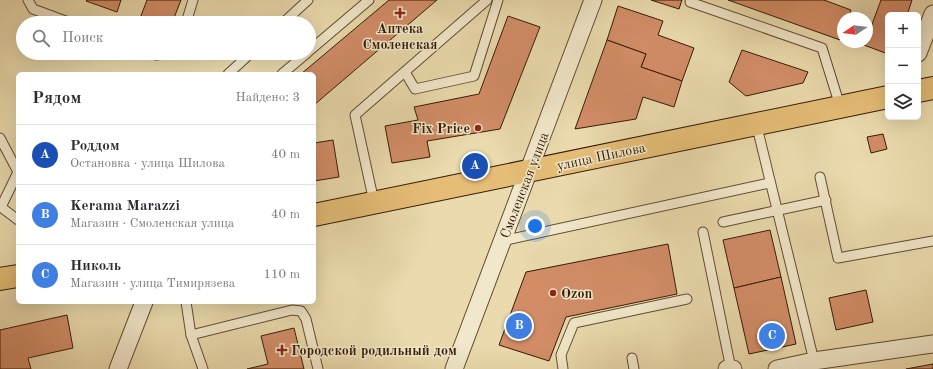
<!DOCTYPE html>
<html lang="ru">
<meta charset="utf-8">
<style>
:root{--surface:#fff;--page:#f2f2f3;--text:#2b2b33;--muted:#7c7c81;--line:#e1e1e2;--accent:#d93025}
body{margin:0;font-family:"Old Standard TT",serif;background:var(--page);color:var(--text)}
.controls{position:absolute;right:12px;top:12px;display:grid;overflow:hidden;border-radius:6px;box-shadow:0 4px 16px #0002}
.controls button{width:36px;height:36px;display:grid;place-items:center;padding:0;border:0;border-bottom:1px solid var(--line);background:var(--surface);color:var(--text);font:20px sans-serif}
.compass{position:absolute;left:837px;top:12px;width:36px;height:36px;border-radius:50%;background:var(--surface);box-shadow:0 4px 16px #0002;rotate:257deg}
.you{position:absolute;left:535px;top:226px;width:14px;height:14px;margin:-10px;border:3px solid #fff;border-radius:50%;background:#1a73e8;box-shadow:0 0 0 6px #1a73e833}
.badge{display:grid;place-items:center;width:26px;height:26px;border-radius:50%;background:var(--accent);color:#fff;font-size:13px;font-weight:700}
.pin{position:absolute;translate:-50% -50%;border:2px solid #fff;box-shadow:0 1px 4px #0006}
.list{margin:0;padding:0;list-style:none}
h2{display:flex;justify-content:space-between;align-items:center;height:52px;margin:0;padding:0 16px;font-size:17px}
h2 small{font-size:13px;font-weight:400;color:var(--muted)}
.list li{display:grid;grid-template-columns:26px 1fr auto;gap:12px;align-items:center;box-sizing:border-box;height:60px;padding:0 16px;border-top:1px solid var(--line)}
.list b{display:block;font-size:15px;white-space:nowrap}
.list p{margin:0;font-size:13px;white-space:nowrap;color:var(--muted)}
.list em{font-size:13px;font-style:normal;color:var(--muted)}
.icon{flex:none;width:22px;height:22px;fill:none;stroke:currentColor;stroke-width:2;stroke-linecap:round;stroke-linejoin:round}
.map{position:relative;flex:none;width:933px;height:369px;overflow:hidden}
.search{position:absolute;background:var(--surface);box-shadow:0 4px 16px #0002;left:16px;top:16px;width:300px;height:44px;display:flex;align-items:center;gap:10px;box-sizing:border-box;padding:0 14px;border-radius:22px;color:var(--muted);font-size:15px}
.panel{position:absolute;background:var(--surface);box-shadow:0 4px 16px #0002;left:16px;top:72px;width:300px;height:232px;border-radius:6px}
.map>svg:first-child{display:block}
.building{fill:#d28d67;stroke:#341c07}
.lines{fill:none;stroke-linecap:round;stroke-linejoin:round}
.lane-casing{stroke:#624c30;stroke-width:11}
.street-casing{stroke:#624c30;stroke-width:19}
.primary-casing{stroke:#341c07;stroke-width:24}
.lane{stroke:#f1e7ca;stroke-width:9}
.street{stroke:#f1e7ca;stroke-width:17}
.primary{stroke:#e5bd76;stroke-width:22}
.poi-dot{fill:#8f2418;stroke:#f1e7ca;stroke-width:1.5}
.labels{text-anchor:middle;stroke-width:3;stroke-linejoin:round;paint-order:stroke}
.poi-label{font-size:14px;font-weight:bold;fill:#341c07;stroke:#f1e7ca;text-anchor:start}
.street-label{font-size:14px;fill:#341c07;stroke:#f1e7ca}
</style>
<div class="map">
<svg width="933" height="369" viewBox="0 0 933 369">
<rect width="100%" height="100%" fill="#eadaad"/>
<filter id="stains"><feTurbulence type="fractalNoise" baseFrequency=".005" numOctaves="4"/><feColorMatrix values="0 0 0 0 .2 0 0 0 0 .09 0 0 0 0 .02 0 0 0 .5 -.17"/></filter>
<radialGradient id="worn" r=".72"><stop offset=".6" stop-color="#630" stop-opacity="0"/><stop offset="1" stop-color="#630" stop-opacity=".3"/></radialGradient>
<g class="building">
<path d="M 87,0 L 121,0 L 117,12 L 86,1 Z"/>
<path d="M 147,0 L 181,0 L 172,23 L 143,23 L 139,21 Z"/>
<path d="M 389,0 L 437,0 L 314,105 L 314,74 L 301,74 Z"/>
<path d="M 651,0 L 682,0 L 679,9 Z"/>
<path d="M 728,0 L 824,0 L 851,10 L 848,18 L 843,18 L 843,32 L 840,40 Z"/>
<path d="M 881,0 L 912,0 L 907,15 L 888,15 L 888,54 L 864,45 L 866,42 L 867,42 L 867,38 Z"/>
<path d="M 618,6 L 663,21 L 658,35 L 694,48 L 682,81 L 641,67 L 646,54 L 607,40 Z"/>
<path d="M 508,16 L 540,27 L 500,129 L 427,141 L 430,157 L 392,163 L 385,126 L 418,120 L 414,107 L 479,94 Z"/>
<path d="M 607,40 L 646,54 L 641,67 L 682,81 L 674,107 L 643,97 L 636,119 L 575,129 Z"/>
<path d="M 742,50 L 808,72 L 803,83 L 746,96 L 729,82 Z"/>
<path d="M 883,134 L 887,149 L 871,153 L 867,137 Z"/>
<path d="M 333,140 L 339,177 L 314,181 L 314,143 Z"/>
<path d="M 770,230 L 781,277 L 734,288 L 723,240 Z"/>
<path d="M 668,244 L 677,294 L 566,317 L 549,361 L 499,345 L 526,272 Z"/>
<path d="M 781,277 L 796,344 L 749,354 L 734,288 Z"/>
<path d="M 866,290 L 873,322 L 836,330 L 829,298 Z"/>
<path d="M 67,315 L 73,348 L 28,358 L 31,369 L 0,369 L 0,330 Z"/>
<path d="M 294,328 L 304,369 L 247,369 L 268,364 L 261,336 Z"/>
<path d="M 933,364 L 933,369 L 906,369 Z"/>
</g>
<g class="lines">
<defs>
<g id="lane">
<path d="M 28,0 L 33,9 L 71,23"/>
<path d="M 690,2 L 822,48 L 840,106"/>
<path d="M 186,23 L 193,0"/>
<path d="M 283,23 L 308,0"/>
<path d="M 309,51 L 369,0"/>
<path d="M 150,53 L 156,55 L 176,53"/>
<path d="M 405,72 L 415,89 L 474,76 L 498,0"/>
<path d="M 228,74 L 251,53"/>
<path d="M 282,74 L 307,53"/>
<path d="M 756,123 L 814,361"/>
<path d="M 0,138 L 18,172"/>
<path d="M 18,172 L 1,207 L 18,220"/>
<path d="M 820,177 L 838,258 L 933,241"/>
<path d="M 374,202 L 355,115 L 487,0"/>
<path d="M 723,222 L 826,200"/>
<path d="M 703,232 L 731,369"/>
<path d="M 502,241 L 769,183"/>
<path d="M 186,302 L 191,335 L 203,369"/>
<path d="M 191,335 L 292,310 L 301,311 L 306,319 L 318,369"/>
<path d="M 632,358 L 634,369"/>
<path d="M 563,369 L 561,355 L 574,323 L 687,299"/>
</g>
<g id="street">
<path d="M 918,53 L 933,14"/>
<path d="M 118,369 L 144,302"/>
<path d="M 454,369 L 593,0"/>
<path d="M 727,369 L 733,369"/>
<path d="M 777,369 L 814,361 L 933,344"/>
</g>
<g id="primary">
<path d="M 918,91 L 933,88"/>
<path d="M 314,215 L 888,97"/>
<path d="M 0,279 L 18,276"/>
</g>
</defs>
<use href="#lane" class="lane-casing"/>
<use href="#street" class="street-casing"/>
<use href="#primary" class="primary-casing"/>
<use href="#lane" class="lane"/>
<use href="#street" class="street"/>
<use href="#primary" class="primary"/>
</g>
<g class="poi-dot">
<path d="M398 7h4v4h4v4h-4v4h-4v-4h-4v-4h4z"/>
<circle cx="478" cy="128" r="4"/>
<circle cx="553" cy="293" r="4"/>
<path d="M280 344h4v4h4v4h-4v4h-4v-4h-4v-4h4z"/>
</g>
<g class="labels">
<g class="poi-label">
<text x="400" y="33" text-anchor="middle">Аптека<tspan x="400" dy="16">Смоленская</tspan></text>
<text x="470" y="133" text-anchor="end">Fix Price</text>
<text x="561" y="298">Ozon</text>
<text x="291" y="355">Городской родильный дом</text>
</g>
<g class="street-label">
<text transform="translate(601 156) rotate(-12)" y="5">улица Шилова</text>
<text transform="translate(524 185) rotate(-69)" y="5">Смоленская улица</text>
</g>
</g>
<rect width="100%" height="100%" filter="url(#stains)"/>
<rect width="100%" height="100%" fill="url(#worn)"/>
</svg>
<div class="controls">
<button>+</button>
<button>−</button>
<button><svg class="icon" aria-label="layers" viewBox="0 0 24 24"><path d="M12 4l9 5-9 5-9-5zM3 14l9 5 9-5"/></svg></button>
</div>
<svg class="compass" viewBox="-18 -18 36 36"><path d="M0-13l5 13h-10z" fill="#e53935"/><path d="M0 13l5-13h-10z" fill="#7c7c81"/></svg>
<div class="you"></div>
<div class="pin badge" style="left:475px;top:166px;background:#1a4fb4">A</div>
<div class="pin badge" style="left:519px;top:326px;background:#3f7fe0">B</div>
<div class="pin badge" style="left:772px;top:336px;background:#3f7fe0">C</div>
<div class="search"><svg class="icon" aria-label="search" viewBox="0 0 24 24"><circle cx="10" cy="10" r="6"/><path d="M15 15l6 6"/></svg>Поиск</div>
<section class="panel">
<h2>Рядом<small>Найдено: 3</small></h2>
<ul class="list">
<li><span class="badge" style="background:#1a4fb4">A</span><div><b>Роддом</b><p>Остановка · улица Шилова</p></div><em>40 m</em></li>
<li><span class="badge" style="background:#3f7fe0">B</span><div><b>Kerama Marazzi</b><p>Магазин · Смоленская улица</p></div><em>40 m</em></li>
<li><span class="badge" style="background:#3f7fe0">C</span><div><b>Николь</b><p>Магазин · улица Тимирязева</p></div><em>110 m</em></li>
</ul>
</section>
</div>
